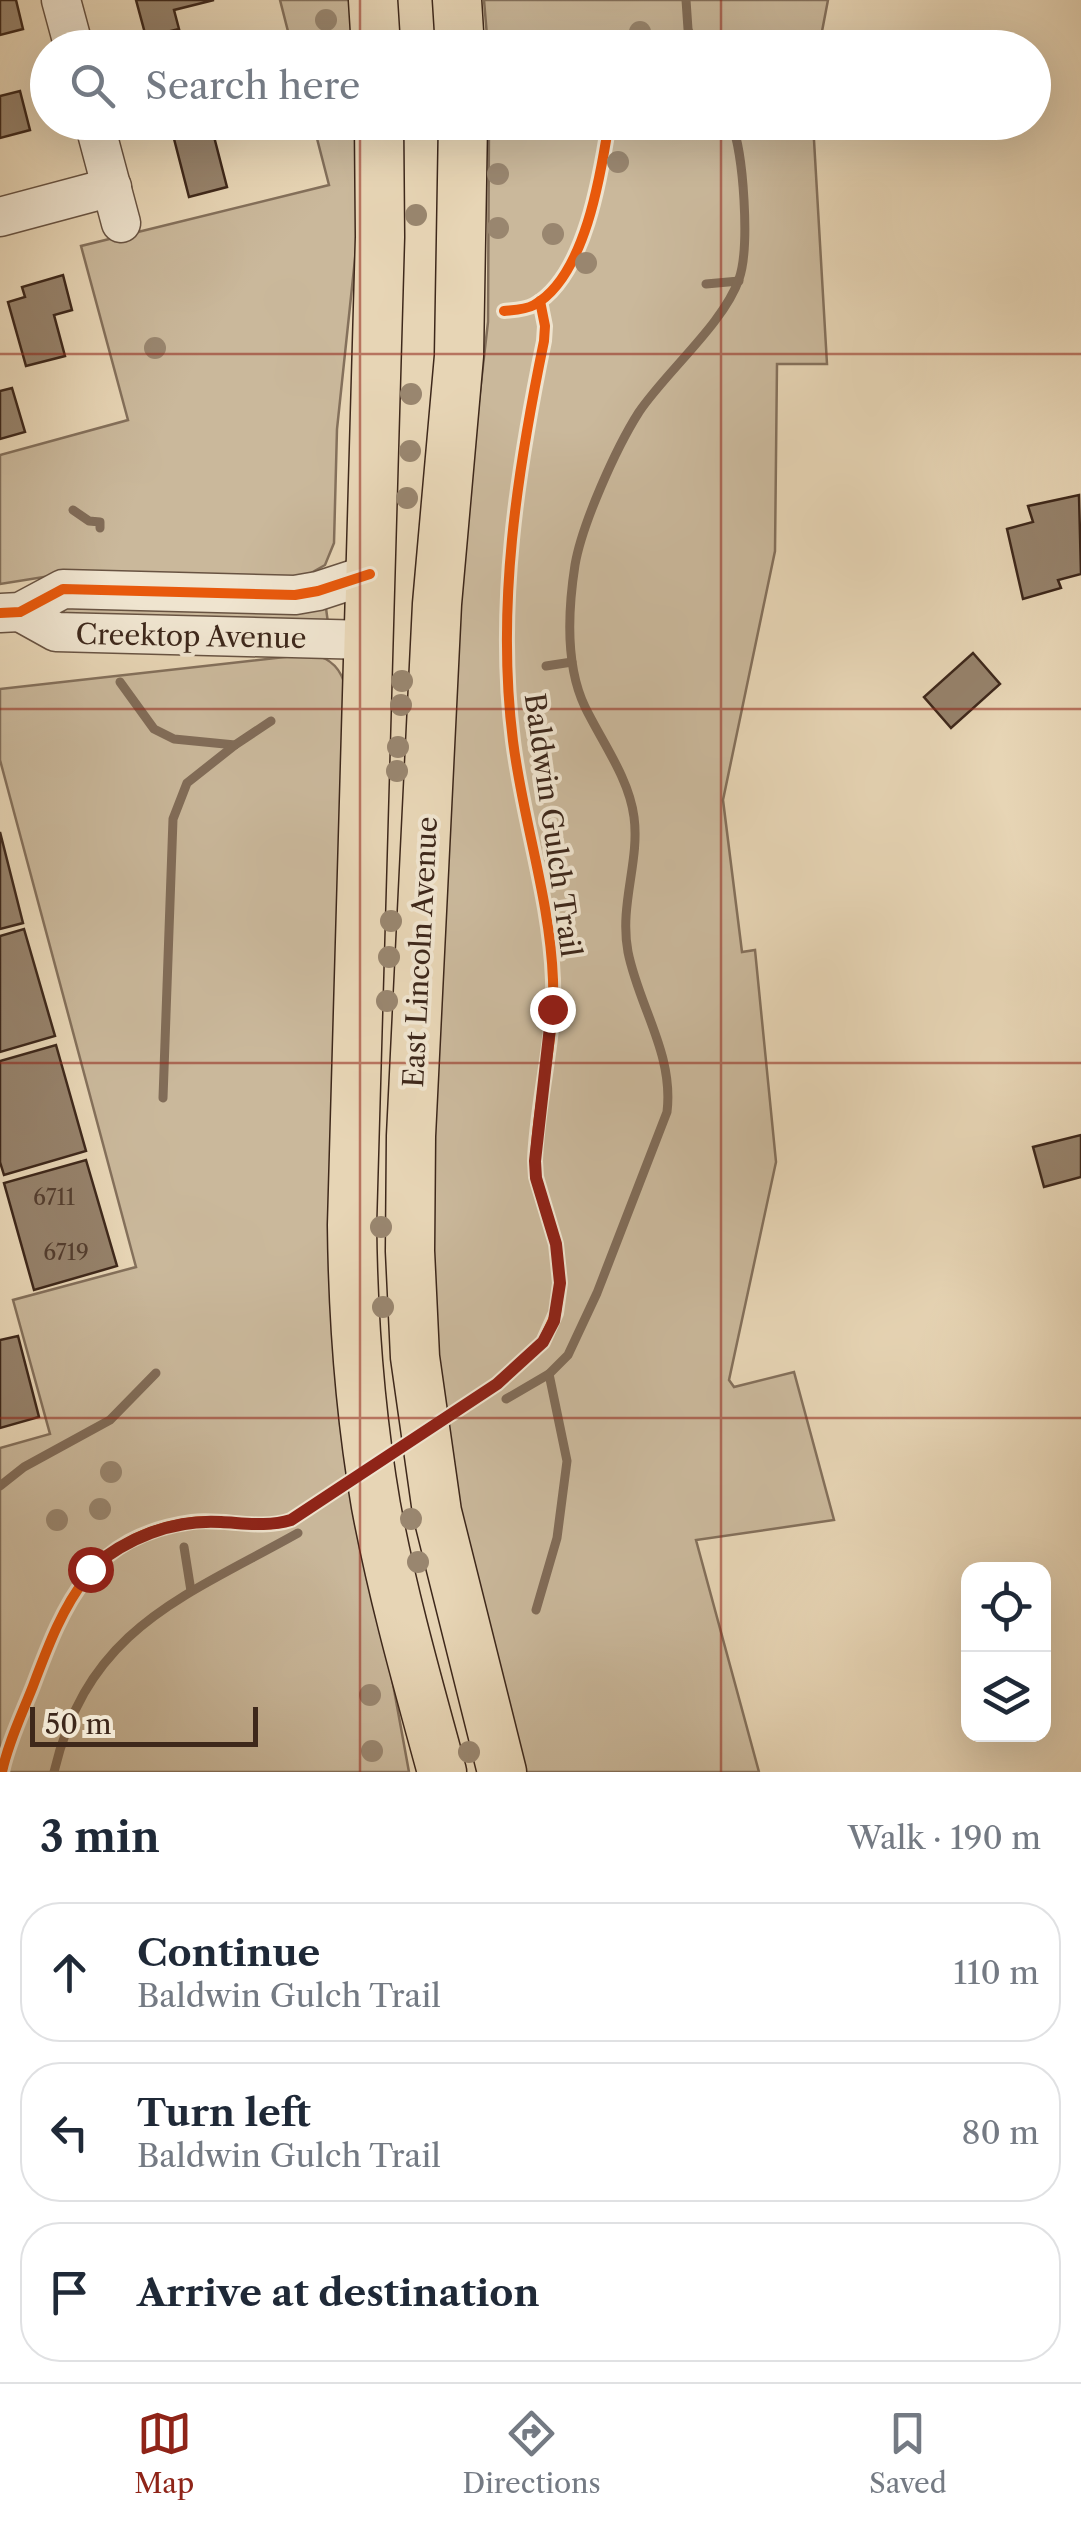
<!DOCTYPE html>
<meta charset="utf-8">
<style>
:root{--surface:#fff;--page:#f2f2f3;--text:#1f2937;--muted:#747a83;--line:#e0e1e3;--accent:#8f2418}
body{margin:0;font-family:"Libre Caslon Text",serif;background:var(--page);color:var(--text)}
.controls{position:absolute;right:30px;bottom:30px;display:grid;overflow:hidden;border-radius:20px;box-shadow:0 10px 40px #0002}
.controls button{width:90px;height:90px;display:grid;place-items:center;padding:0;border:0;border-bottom:2px solid var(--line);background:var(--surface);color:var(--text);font:50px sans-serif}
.scale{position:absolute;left:30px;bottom:25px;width:228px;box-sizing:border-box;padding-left:10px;border:5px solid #3e281b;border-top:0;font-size:28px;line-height:35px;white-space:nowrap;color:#3e281b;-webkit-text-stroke:8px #efe4cf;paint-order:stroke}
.stop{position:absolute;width:30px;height:30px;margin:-22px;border:8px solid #8f2418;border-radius:50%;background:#fff}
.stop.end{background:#8f2418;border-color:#fff;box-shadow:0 2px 10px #0008}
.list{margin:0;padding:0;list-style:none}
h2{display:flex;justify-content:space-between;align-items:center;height:130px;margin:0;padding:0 40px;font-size:42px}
h2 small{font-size:32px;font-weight:400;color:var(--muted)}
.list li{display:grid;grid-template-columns:65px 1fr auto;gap:30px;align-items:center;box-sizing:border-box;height:140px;margin:0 20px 20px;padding:0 20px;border:2px solid var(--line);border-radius:40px}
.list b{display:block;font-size:38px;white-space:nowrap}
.list p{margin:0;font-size:32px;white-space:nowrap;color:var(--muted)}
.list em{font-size:32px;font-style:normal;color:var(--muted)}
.icon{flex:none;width:55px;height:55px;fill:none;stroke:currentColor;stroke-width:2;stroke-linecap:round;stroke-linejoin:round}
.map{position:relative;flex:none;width:1081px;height:1772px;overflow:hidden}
.search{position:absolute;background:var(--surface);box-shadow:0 10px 40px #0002;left:30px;right:30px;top:30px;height:110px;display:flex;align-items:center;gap:25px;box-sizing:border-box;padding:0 35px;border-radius:55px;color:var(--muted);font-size:38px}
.sheet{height:610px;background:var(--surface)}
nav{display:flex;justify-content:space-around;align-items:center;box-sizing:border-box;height:140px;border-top:2px solid var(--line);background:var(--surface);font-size:28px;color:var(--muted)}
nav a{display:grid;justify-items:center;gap:5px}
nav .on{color:var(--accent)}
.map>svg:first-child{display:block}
.green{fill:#cab89b;stroke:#84705b;stroke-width:2.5}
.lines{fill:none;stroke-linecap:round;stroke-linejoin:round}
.stream{stroke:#816c58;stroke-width:9}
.building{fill:#96826b;stroke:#3e281b;stroke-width:2.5}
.minor-casing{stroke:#685342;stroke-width:41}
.major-casing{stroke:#3e281b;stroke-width:51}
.minor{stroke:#efe4cf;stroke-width:38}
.major{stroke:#e7d5b5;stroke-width:48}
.cycleway-casing{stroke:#efe4cf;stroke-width:16}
.cycleway{stroke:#e8590c;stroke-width:10}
.tree{fill:#99866f}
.route{stroke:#8f2418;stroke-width:12}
.grid{fill:none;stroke:#8f2418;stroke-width:2.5;stroke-opacity:0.55}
.labels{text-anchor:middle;stroke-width:8;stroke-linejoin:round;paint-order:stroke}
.number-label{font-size:22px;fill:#543e2f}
.street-label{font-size:28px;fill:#3e281b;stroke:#efe4cf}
</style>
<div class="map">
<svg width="1081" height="1772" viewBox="0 0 1081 1772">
<rect width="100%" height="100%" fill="#e7d5b5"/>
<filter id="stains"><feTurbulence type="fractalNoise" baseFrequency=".002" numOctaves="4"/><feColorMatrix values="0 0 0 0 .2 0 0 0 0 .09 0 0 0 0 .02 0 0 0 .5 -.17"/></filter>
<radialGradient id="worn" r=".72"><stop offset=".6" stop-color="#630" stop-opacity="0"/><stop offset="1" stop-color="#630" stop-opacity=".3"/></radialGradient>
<g class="green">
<path d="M 280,0 L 353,0 L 356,47 L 292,47 Z"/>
<path d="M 484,0 L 828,0 L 819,47 L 488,48 Z"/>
<path d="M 313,123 L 358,123 L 359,221 L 337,429 L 334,543 L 325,565 L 304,577 L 50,576 L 0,584 L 0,455 L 128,420 L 81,246 L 329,185 Z"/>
<path d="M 489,123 L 813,123 L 827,364 L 777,364 L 775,551 L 723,800 L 742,952 L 755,950 L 776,1162 L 729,1380 L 734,1387 L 794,1372 L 834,1520 L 696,1540 L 759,1772 L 523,1772 L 455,1502 L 435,1351 L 430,1120 L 465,523 L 488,322 Z"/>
<path d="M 66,604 L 326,608 L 328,623 L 67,618 L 63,613 Z"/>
<path d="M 311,654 C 332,658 342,670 346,689 L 383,1629 L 409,1772 L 0,1772 L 0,1448 L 50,1434 L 13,1300 L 136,1267 L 0,760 L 0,689 Z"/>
</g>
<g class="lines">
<g class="stream">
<path d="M 686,0 L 688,29 L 694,48"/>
<path d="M 706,284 L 739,281"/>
<path d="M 73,510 L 89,521 L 100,522 L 100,528"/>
<path d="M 546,666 L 572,662"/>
<path d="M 120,682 L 154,729 L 174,739 L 235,745 L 271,721"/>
<path d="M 163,1098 L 173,819 L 187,783 L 235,745"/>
<path d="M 506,1399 L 549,1374 L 568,1355 L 597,1293 L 667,1112 C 674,1054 639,1007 628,952 C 619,905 640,861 634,817 C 629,778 602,742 585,707 C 565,665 568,610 575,565 C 582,524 616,448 639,412 C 666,372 724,323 739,279 C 750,248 744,152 731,122"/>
<path d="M 0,1486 L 24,1467 L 110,1420 L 156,1373"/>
<path d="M 184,1547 L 191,1591"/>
<path d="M 536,1610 L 557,1538 L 567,1461 L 549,1374"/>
<path d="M 54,1772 C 88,1628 182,1598 298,1533"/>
</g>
</g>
<g class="building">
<path d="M 0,0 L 16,0 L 23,29 L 0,35 Z"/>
<path d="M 136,0 L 214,0 L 174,10 L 179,29 L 146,37 Z"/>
<path d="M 20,91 L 30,130 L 0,138 L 0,96 Z"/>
<path d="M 211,125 L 227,187 L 189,197 L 173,135 Z"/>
<path d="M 63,275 L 72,310 L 54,315 L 65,356 L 26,366 L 8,302 L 25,297 L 22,287 Z"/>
<path d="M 12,388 L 25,432 L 0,439 L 0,391 Z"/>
<path d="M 1079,495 L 1081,574 L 1058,580 L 1061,588 L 1023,599 L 1007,529 L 1033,522 L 1028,506 Z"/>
<path d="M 973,653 L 1000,684 L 951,728 L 924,697 Z"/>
<path d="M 0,832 L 23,923 L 0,929 Z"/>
<path d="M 24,929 L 55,1036 L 0,1052 L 0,936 Z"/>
<path d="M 56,1045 L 86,1151 L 4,1175 L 0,1162 L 0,1061 Z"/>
<path d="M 1081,1135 L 1081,1177 L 1044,1187 L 1033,1147 Z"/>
<path d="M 86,1160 L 117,1266 L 34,1290 L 4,1183 Z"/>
<path d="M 18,1336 L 39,1417 L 0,1428 L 0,1340 Z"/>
</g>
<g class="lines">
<defs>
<g id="minor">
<path d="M 61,0 L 74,48"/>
<path d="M 94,122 L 121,223"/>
<path d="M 0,217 L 112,187"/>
<path d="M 20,612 L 56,632 L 368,640"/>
<path d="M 0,613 L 20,612 L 63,589 L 295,595 L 318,591 L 370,574"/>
</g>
<g id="major">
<path d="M 373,0 L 376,48"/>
<path d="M 457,0 L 460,48"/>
<path d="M 379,122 L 380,237 L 352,1225 C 353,1319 360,1413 376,1506 C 393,1596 418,1684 442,1772"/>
<path d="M 463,122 L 459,356 L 437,604 L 411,1136 L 410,1251 L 415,1357 L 437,1512 L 502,1772"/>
</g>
</defs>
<use href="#minor" class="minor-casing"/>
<use href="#major" class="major-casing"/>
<use href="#minor" class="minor"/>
<use href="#major" class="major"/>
<defs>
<g id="cycleway">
<path d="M 504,311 C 514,310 525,310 534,305 C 585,277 601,174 609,122"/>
<path d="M 0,613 L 20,612 L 63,589 L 295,595 L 318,591 L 370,574"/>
<path d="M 2,1772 C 8,1743 22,1714 33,1686 C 65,1601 91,1536 192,1522 C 225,1518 259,1531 291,1520 L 497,1384 L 543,1342 L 556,1313 L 560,1283 L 556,1244 L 536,1177 L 535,1161 C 537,1101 555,1041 553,980 C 550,899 523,821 513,741 C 496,606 517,472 544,341 L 545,326 L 540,301"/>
</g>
</defs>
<use href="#cycleway" class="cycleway-casing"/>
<use href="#cycleway" class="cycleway"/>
</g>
<g class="tree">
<circle cx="326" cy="20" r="11"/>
<circle cx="640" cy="32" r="11"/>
<circle cx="618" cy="162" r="11"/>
<circle cx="498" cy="174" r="11"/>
<circle cx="416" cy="215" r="11"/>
<circle cx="498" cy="228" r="11"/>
<circle cx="553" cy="234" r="11"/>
<circle cx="586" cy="263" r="11"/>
<circle cx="155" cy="348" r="11"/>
<circle cx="411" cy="394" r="11"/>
<circle cx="410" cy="451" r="11"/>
<circle cx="407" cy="498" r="11"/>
<circle cx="402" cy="681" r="11"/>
<circle cx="401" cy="705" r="11"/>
<circle cx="398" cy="747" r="11"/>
<circle cx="397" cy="771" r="11"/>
<circle cx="391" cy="921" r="11"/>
<circle cx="389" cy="957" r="11"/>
<circle cx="387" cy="1001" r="11"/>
<circle cx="381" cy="1227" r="11"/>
<circle cx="383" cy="1307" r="11"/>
<circle cx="111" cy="1472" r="11"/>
<circle cx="100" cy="1509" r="11"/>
<circle cx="411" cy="1519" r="11"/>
<circle cx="57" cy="1520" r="11"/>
<circle cx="418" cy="1562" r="11"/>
<circle cx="370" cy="1695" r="11"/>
<circle cx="372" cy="1751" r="11"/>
<circle cx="469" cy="1752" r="11"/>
</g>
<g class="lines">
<path class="route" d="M 90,1569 C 126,1538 173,1519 221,1522 C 244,1523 268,1527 291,1520 L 497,1384 L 543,1342 L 554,1321 L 560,1283 L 556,1244 L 536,1178 L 535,1161 L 552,1009"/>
</g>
<path class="grid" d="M 360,0 L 360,48M 721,0 L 721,48M 360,122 L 360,1772M 721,122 L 721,1772M 0,354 L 1081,354M 0,709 L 1081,709M 0,1063 L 1081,1063M 0,1418 L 1081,1418"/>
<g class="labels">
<g class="number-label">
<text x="54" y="1205">6711</text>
<text x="66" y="1260">6719</text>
</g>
<g class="street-label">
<text transform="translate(191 636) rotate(1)" y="10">Creektop Avenue</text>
<text transform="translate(553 825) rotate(82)" y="10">Baldwin Gulch Trail</text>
<text transform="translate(420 952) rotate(-87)" y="10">East Lincoln Avenue</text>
</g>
</g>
<rect width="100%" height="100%" filter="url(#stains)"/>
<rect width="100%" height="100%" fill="url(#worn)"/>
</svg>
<div class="controls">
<button><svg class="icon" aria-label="locate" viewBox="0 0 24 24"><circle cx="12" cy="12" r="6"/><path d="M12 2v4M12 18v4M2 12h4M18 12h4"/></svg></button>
<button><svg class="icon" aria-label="layers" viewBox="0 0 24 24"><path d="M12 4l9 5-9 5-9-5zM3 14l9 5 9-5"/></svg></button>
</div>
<div class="scale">50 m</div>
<div class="stop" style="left:90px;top:1569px"></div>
<div class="stop end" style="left:552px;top:1009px"></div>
<div class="search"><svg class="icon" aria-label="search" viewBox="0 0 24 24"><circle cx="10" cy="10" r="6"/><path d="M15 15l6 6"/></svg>Search here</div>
</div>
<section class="sheet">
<h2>3 min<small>Walk · 190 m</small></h2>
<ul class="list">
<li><svg class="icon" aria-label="ahead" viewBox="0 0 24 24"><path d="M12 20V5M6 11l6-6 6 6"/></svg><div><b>Continue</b><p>Baldwin Gulch Trail</p></div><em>110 m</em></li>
<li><svg class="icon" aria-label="left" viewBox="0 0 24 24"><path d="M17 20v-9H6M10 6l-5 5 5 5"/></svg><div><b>Turn left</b><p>Baldwin Gulch Trail</p></div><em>80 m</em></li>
<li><svg class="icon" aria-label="arrive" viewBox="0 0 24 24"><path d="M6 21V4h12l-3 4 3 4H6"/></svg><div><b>Arrive at destination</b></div></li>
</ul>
</section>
<nav>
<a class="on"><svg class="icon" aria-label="map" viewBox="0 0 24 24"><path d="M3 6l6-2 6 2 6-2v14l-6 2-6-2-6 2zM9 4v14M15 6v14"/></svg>Map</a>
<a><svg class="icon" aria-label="directions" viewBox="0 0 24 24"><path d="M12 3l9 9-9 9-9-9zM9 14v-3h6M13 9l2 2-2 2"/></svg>Directions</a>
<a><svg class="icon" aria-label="saved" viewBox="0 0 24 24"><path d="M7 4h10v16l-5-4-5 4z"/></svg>Saved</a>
</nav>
